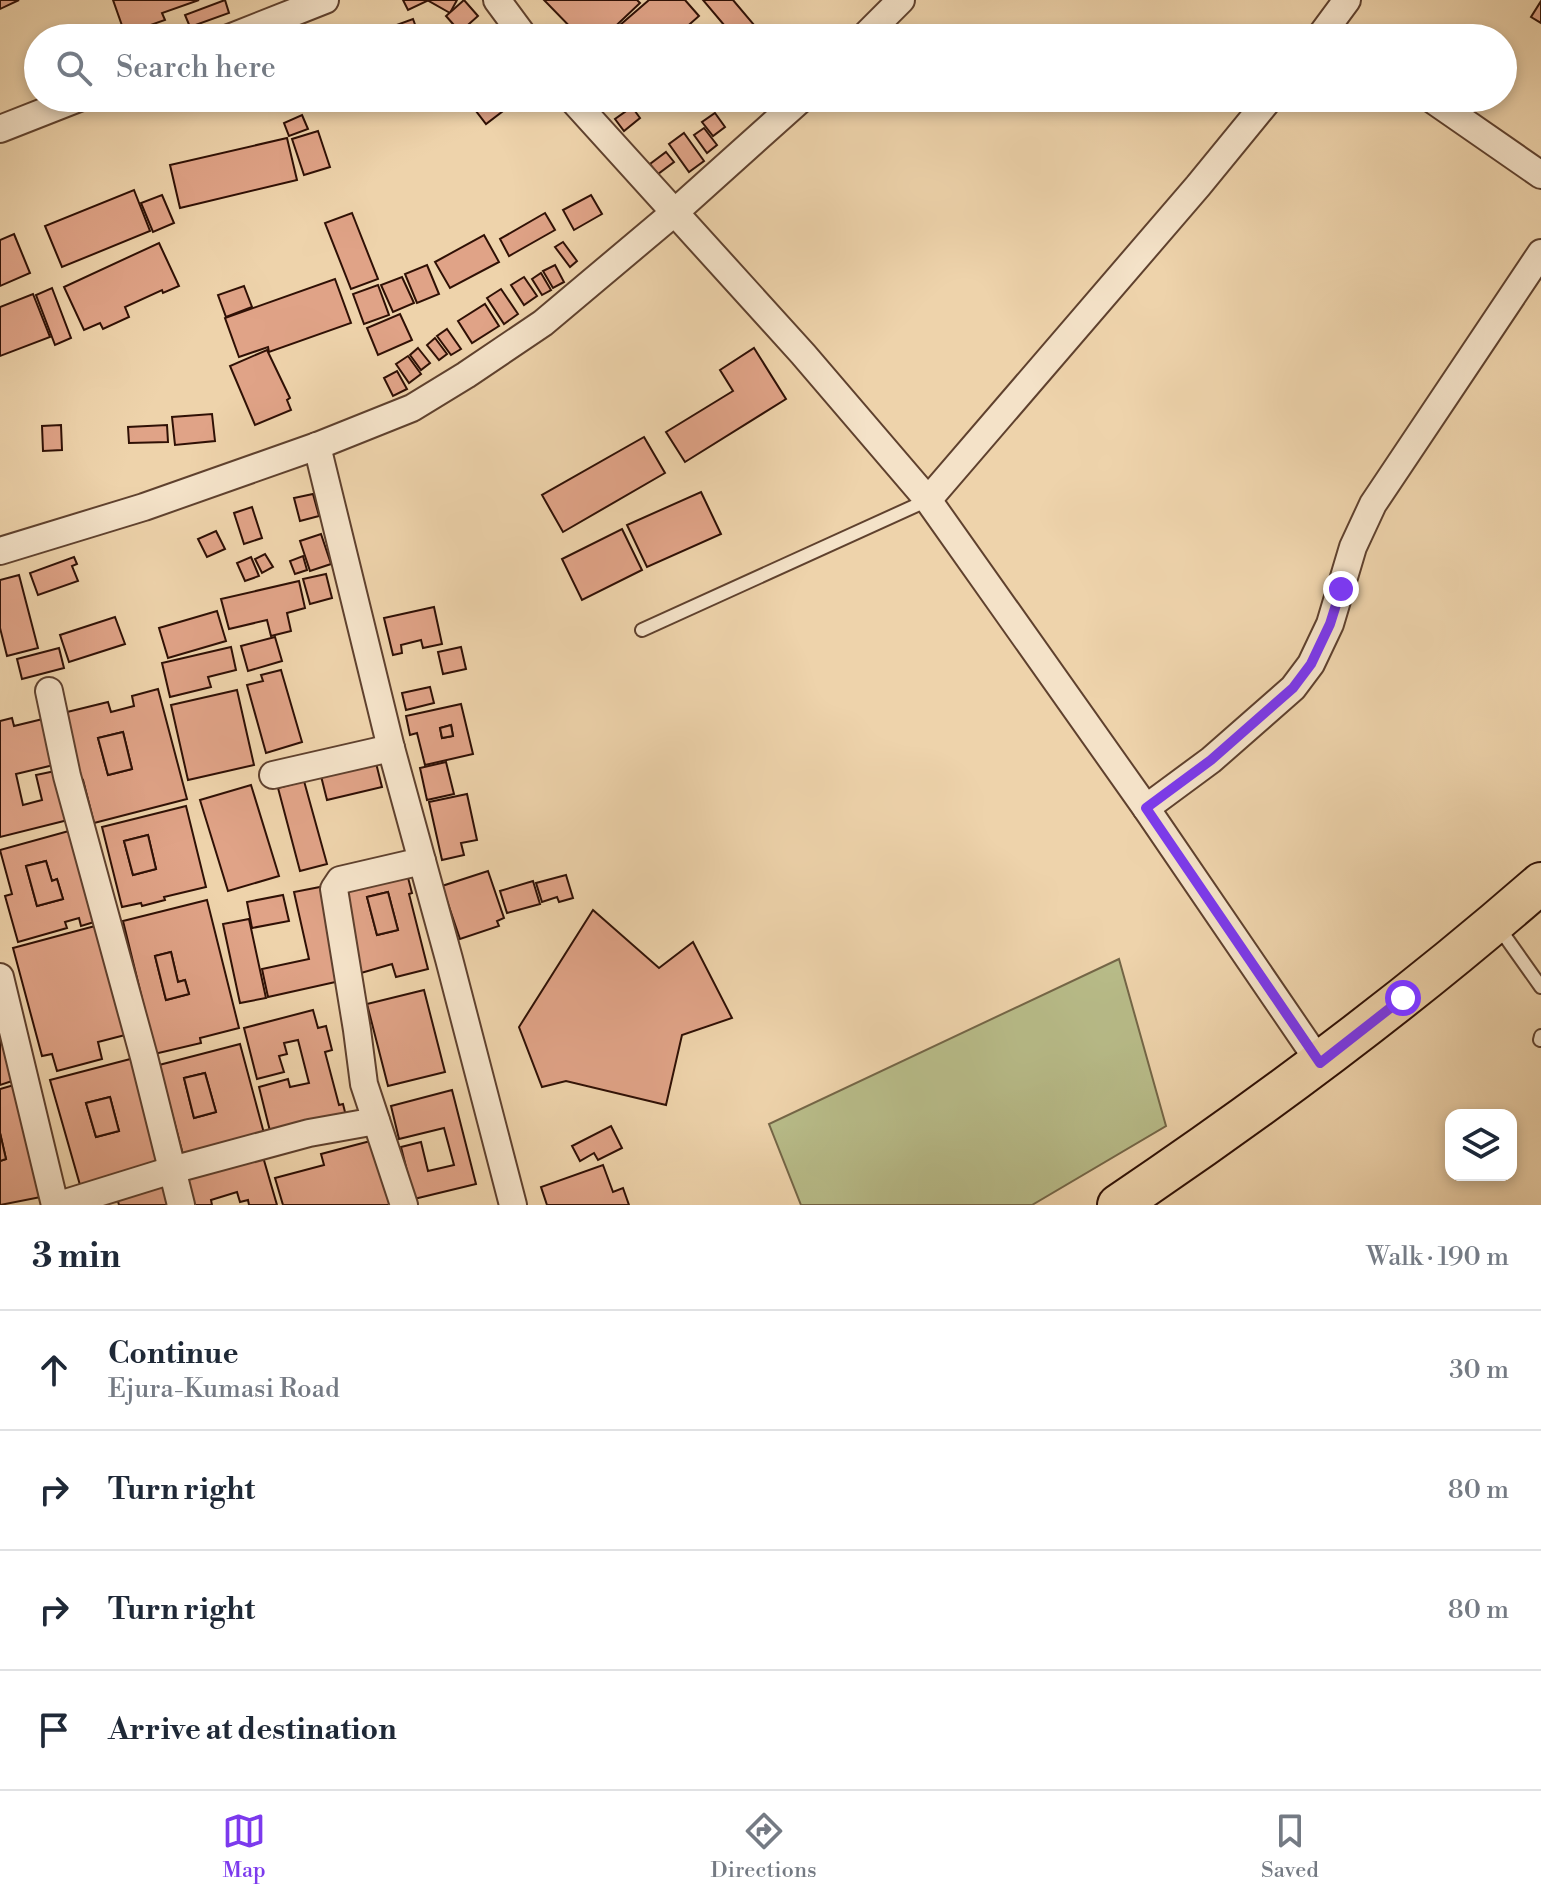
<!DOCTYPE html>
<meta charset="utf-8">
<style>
:root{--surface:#fff;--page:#f6f6f7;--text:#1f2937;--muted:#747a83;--line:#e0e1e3;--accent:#7c3aed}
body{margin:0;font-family:"Libre Bodoni",serif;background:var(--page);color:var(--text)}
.controls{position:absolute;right:24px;bottom:24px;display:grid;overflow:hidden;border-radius:16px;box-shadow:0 4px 12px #0003}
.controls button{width:72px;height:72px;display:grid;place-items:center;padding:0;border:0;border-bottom:2px solid var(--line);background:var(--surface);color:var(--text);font:40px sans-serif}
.stop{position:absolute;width:24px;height:24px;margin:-18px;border:6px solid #7c3aed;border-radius:50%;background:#fff}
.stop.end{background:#7c3aed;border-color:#fff;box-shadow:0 2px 8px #0008}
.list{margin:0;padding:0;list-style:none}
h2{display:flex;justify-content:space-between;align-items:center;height:104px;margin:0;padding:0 32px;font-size:34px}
h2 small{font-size:26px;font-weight:400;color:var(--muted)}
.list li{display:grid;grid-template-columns:52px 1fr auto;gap:24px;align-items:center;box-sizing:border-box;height:120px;padding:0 32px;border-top:2px solid var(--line)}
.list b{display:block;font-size:30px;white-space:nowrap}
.list p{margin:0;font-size:26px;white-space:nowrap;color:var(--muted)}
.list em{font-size:26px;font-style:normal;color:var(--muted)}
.icon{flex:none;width:44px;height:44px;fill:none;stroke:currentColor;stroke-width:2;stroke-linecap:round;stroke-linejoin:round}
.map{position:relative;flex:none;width:1541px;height:1205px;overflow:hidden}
.search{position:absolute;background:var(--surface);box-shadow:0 4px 12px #0003;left:24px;right:24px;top:24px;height:88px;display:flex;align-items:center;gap:20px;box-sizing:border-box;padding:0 28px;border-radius:44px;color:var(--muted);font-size:30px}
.sheet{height:584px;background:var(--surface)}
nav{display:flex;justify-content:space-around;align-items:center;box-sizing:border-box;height:112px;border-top:2px solid var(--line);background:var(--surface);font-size:22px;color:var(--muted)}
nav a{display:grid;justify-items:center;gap:4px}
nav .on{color:var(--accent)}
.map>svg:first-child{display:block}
.garden{fill:#b8bc89;stroke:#746647;stroke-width:2}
.building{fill:#e0a387;stroke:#2f1005;stroke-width:2;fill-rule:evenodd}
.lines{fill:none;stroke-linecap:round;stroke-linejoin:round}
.service-casing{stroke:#5f412e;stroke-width:16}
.minor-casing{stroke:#5f412e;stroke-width:30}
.primary-casing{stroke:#2f1005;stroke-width:44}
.service{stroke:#f4e2c8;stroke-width:12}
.minor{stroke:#f4e2c8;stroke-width:26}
.primary{stroke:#eed3ab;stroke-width:40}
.route{stroke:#7c3aed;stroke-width:10}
</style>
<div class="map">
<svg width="1541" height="1205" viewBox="0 0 1541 1205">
<rect width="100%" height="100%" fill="#eed3ab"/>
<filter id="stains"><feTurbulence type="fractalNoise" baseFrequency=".0025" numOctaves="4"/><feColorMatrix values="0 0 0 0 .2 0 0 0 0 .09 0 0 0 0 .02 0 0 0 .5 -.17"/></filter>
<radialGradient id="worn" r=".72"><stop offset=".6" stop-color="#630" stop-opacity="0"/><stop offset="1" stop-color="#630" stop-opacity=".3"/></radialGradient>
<path class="garden" d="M 1119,959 L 1166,1126 L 1032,1205 L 801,1205 L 769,1124 Z"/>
<g class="building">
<path d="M 0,0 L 19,0 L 0,9 Z"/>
<path d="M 113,0 L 199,0 L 162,13 L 165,20 L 125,34 Z"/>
<path d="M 225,0 L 229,13 L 190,27 L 185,15 Z"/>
<path d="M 403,0 L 426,0 L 427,1 L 408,10 Z"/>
<path d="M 427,0 L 457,0 L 450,13 Z"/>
<path d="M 464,0 L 478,16 L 460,32 L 446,16 Z"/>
<path d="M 544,0 L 637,0 L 640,3 L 603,38 L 581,38 Z"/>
<path d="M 649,0 L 685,0 L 699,16 L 674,38 L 605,38 Z"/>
<path d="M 703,0 L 733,0 L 765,38 L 735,38 Z"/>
<path d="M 1541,1 L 1541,23 L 1531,17 Z"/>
<path d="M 413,19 L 420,38 L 361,38 Z"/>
<path d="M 305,28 L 309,38 L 293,38 L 291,33 Z"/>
<path d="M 490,28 L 497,38 L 477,38 Z"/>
<path d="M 323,98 L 348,98 L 326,106 Z"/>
<path d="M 466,98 L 506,98 L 511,105 L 486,124 Z"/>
<path d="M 624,98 L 643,98 L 630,107 Z"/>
<path d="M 632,107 L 640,118 L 624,131 L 615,119 Z"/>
<path d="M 715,113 L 725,127 L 713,136 L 702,122 Z"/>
<path d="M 302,115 L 308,129 L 289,136 L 284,123 Z"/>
<path d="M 704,128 L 717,145 L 707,153 L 694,135 Z"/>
<path d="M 318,131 L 330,167 L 304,175 L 292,139 Z"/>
<path d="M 684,133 L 704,161 L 689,172 L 669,144 Z"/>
<path d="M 287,138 L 297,180 L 180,208 L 170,165 Z"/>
<path d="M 666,152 L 674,162 L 658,174 L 650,164 Z"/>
<path d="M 134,190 L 150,231 L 62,267 L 45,226 Z"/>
<path d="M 162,195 L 174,223 L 153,232 L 141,203 Z"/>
<path d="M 591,195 L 602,214 L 574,230 L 563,210 Z"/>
<path d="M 352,213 L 378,279 L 351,289 L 325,223 Z"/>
<path d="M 545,213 L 555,230 L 509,256 L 500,239 Z"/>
<path d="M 14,234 L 30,273 L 0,286 L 0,240 Z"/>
<path d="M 484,235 L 499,262 L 450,288 L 435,262 Z"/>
<path d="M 563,242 L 577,261 L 570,267 L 555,247 Z"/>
<path d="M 159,243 L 179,286 L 163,293 L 162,290 L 125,307 L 129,317 L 103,329 L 100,323 L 84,330 L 64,287 Z"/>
<path d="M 427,265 L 439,294 L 417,303 L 405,274 Z"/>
<path d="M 555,265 L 564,282 L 553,288 L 543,271 Z"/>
<path d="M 541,273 L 551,290 L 542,295 L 532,279 Z"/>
<path d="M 402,277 L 414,303 L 393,312 L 381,285 Z"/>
<path d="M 524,277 L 537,296 L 524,305 L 511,285 Z"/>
<path d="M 335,279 L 351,323 L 269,352 L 268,347 L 239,357 L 225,318 Z"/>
<path d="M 378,285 L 389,315 L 364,324 L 353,294 Z"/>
<path d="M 244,286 L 252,307 L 226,317 L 218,295 Z"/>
<path d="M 52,288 L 71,338 L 55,345 L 36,295 Z"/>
<path d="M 501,289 L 518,314 L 504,324 L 487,298 Z"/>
<path d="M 33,294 L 50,337 L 0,356 L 0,307 Z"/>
<path d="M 485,304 L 499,326 L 472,343 L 458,321 Z"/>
<path d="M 400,314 L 412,340 L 378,355 L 367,328 Z"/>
<path d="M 447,329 L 461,349 L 451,355 L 437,336 Z"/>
<path d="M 435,338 L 447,354 L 439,360 L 427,345 Z"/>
<path d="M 418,348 L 430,363 L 421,370 L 410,355 Z"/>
<path d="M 754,348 L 786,399 L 685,462 L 666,432 L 733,391 L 720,370 Z"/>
<path d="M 267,350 L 290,398 L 287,400 L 291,410 L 255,425 L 230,366 Z"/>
<path d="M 408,356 L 421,374 L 409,383 L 396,364 Z"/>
<path d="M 397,371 L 407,389 L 393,396 L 384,378 Z"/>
<path d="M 212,414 L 215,441 L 175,445 L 172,417 Z"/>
<path d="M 61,425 L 62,450 L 43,451 L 42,426 Z"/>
<path d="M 167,425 L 168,442 L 129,443 L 128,427 Z"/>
<path d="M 644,437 L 665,473 L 563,532 L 542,495 Z"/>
<path d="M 701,492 L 721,534 L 647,567 L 627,525 Z"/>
<path d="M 313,494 L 319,516 L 300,521 L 294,498 Z"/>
<path d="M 252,507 L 262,538 L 244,544 L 234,513 Z"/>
<path d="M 622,529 L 642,570 L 582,600 L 562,559 Z"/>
<path d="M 216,531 L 225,549 L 207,557 L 198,539 Z"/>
<path d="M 321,534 L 331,564 L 310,571 L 300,541 Z"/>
<path d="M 265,554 L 273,567 L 262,573 L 255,559 Z"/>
<path d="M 303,556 L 307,570 L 295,574 L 290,561 Z"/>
<path d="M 74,557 L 77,564 L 72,566 L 78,581 L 38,595 L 30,573 Z"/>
<path d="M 251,557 L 259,576 L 245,581 L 237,563 Z"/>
<path d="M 326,574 L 332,598 L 310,604 L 303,579 Z"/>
<path d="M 19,575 L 38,648 L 7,656 L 0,628 L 0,580 Z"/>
<path d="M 299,581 L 305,608 L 287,613 L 291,631 L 271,636 L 267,620 L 229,629 L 221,599 Z"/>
<path d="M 434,607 L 442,644 L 423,648 L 421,640 L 401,645 L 402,653 L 393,655 L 384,618 Z"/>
<path d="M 217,611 L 226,641 L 168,658 L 159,628 Z"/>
<path d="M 115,617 L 125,644 L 69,662 L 60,635 Z"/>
<path d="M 275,637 L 282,661 L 248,671 L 241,646 Z"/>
<path d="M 231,647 L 236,670 L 208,677 L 211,687 L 170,697 L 162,663 Z"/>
<path d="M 461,647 L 466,669 L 443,674 L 438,652 Z"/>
<path d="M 59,648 L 64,668 L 22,679 L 17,659 Z"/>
<path d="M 281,670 L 302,742 L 266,753 L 247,685 L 263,681 L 261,675 Z"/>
<path d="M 430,687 L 434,703 L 406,710 L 402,693 Z"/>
<path d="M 158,689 L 187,799 L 94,823 L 83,780 L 78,781 L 59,714 L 108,702 L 111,712 L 134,706 L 132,696 ZM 123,732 L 132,769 L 108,775 L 98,738 Z"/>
<path d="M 237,690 L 254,765 L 188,780 L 171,705 Z"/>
<path d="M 461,704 L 473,754 L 425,765 L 417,733 L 410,735 L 406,716 ZM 451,725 L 453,736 L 442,738 L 440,728 Z"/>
<path d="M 12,718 L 14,726 L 47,718 L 62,763 L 16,774 L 23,805 L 42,800 L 36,775 L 60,770 L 72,819 L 0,837 L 0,721 Z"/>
<path d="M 451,725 L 453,736 L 442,738 L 440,728 Z"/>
<path d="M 123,732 L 132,769 L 108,775 L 98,738 Z"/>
<path d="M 375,759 L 382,787 L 327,800 L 320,772 Z"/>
<path d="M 446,762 L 454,794 L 427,800 L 420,768 Z"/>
<path d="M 304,781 L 327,864 L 300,871 L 278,788 Z"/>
<path d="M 251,785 L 279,876 L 228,891 L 200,800 Z"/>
<path d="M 467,794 L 477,840 L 461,843 L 464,855 L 442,860 L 429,802 Z"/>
<path d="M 186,806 L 206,887 L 164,897 L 165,900 L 142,906 L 141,903 L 122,907 L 102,827 ZM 148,835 L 156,869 L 133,875 L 124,841 Z"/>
<path d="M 76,829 L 101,920 L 81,926 L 79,918 L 65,922 L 67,928 L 18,942 L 5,896 L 12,894 L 0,850 ZM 46,861 L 52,881 L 57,879 L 63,899 L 37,906 L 26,866 Z"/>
<path d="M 148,835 L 156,869 L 133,875 L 124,841 Z"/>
<path d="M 46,861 L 52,881 L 57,879 L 63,899 L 37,906 L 26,866 Z"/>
<path d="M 405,866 L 412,893 L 409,894 L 428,969 L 396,977 L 392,964 L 361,973 L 338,883 ZM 388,892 L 398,930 L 377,935 L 367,897 Z"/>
<path d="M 488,871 L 504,918 L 497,921 L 499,926 L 460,939 L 442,886 Z"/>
<path d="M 566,875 L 573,898 L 559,902 L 557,897 L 542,902 L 536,883 Z"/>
<path d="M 533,881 L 540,904 L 507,913 L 500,891 Z"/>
<path d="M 320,887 L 340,981 L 268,997 L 262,969 L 309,959 L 294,892 Z"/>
<path d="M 388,892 L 398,930 L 377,935 L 367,897 Z"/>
<path d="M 283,895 L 289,921 L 252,928 L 247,902 Z"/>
<path d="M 207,900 L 239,1028 L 200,1038 L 201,1043 L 150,1055 L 150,1031 L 123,921 ZM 171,952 L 178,982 L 185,980 L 189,994 L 166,1000 L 155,956 Z"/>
<path d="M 593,910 L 659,968 L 693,942 L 732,1018 L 682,1035 L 666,1105 L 566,1081 L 542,1087 L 519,1027 Z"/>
<path d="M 249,919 L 266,998 L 240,1003 L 223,924 Z"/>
<path d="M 95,926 L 106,968 L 111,967 L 129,1034 L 98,1042 L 102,1059 L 57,1071 L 52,1054 L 42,1056 L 13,948 Z"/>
<path d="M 171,952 L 178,982 L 185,980 L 189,994 L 166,1000 L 155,956 Z"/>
<path d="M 424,990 L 445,1072 L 388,1086 L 367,1004 Z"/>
<path d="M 313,1010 L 318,1028 L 326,1026 L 332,1050 L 325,1052 L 339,1105 L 343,1104 L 347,1120 L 271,1135 L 259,1087 L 288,1079 L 290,1087 L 309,1083 L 298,1040 L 284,1043 L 287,1054 L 279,1056 L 284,1072 L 257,1079 L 244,1028 Z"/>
<path d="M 0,1022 L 15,1080 L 0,1085 Z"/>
<path d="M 240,1044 L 265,1137 L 185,1162 L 159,1065 ZM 205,1073 L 216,1112 L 194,1118 L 184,1078 Z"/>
<path d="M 138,1057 L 168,1168 L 82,1192 L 50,1080 ZM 110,1097 L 119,1131 L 96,1137 L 86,1103 Z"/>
<path d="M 205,1073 L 216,1112 L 194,1118 L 184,1078 Z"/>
<path d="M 14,1085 L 46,1196 L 0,1205 L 0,1161 L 6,1159 L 0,1133 L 0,1089 Z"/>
<path d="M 452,1090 L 476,1184 L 414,1199 L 401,1147 L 421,1142 L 428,1171 L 454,1165 L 444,1128 L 399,1139 L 391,1106 Z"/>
<path d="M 110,1097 L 119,1131 L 96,1137 L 86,1103 Z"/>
<path d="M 611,1126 L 622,1148 L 598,1160 L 594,1153 L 580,1161 L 572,1146 Z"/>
<path d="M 0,1133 L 6,1159 L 0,1161 Z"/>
<path d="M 378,1139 L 396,1205 L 283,1205 L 275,1178 L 324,1165 L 321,1154 Z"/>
<path d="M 261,1150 L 277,1205 L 249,1205 L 248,1200 L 240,1202 L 237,1192 L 211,1200 L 212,1205 L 193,1205 L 184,1171 Z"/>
<path d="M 603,1165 L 613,1192 L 623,1188 L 629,1205 L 547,1205 L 541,1187 Z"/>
<path d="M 167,1182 L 172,1205 L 119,1205 L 116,1194 Z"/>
</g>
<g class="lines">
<defs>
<g id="service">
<path d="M 642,630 L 928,500"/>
<path d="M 1497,925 L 1541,987"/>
<path d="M 1540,1040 L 1541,1036"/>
</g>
<g id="minor">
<path d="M 497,0 L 525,38"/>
<path d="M 229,38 L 325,0"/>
<path d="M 863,38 L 901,0"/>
<path d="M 1319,38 L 1347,0"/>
<path d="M 571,98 L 803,354 L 928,500 L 1146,808 L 1320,1063"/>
<path d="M 1430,98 L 1541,175"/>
<path d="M 0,129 L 79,98"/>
<path d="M 317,446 L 391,748 L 449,959 L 513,1205"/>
<path d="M 928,500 L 1198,186 L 1270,98"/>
<path d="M 0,551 L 144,507 L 317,446 L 412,408 L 466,375 L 543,323 L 675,212 L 802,98"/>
<path d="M 49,691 L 67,776 L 144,1057 L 181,1205"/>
<path d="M 273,775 L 391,748"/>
<path d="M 1146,808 L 1211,760 L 1293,688 L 1311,664 L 1330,624 L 1353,547 L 1373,504 L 1541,253"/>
<path d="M 0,977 L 55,1205"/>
<path d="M 59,1205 L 172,1170 L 309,1133 L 376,1121"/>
<path d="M 404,1205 L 364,1084 L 357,1030 L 334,889 L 340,880 L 422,861"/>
</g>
<path id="primary" d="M 1118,1205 C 1265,1106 1407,1000 1541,883"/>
</defs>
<use href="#service" class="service-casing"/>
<use href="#minor" class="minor-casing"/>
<use href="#primary" class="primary-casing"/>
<use href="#service" class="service"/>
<use href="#minor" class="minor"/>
<use href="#primary" class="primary"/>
</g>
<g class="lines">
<path class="route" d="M 1341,589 L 1330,624 L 1311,664 L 1293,688 L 1211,760 L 1146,808 L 1320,1063 L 1403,998"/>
</g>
<rect width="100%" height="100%" filter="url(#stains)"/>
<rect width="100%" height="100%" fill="url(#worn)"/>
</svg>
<div class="controls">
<button><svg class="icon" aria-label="layers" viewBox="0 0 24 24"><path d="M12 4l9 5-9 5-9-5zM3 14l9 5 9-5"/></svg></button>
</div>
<div class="stop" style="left:1403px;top:998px"></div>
<div class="stop end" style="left:1341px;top:589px"></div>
<div class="search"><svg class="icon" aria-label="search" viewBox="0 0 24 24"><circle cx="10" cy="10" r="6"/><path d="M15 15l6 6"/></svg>Search here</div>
</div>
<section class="sheet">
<h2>3 min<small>Walk · 190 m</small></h2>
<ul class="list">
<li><svg class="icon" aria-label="ahead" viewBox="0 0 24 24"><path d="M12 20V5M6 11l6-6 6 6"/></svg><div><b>Continue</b><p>Ejura-Kumasi Road</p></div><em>30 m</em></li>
<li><svg class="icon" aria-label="right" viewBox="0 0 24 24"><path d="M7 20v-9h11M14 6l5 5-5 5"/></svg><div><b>Turn right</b></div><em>80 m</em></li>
<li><svg class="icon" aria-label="right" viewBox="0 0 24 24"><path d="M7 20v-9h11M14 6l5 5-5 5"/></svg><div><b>Turn right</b></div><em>80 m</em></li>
<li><svg class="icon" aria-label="arrive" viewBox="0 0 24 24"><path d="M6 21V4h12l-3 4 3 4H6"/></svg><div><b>Arrive at destination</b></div></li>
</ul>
</section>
<nav>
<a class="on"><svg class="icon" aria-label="map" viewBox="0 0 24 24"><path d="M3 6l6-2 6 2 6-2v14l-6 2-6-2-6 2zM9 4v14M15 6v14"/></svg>Map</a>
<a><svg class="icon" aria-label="directions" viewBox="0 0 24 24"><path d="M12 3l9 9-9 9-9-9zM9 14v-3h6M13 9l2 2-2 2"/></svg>Directions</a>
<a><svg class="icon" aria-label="saved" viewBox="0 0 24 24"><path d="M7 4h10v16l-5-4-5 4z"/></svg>Saved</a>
</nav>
